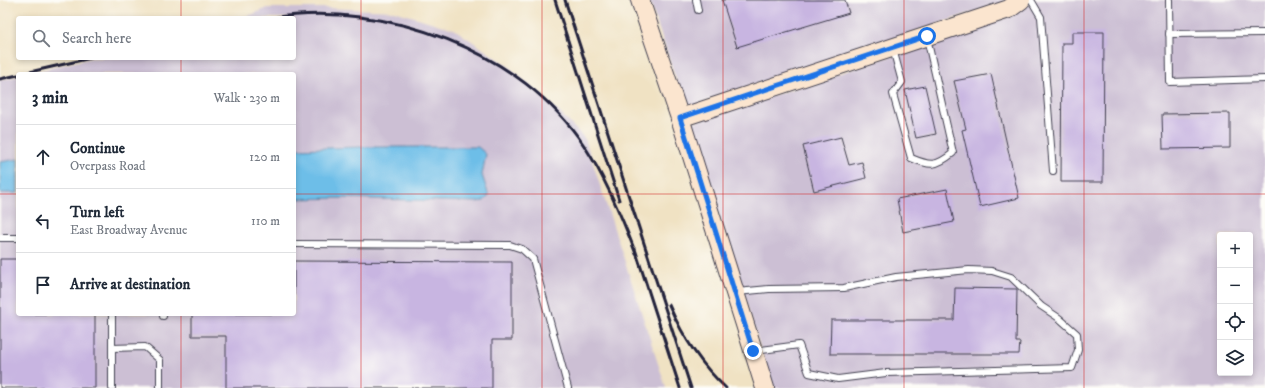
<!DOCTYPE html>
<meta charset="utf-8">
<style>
:root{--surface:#fff;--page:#f6f6f7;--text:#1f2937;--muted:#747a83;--line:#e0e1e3}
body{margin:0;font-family:"IM FELL DW Pica",serif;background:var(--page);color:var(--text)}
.controls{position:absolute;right:12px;bottom:12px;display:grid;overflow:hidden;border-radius:4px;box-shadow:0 2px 6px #0003}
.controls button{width:36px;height:36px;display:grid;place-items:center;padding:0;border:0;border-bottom:1px solid var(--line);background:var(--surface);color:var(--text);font:20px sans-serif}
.stop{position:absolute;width:12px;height:12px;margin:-9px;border:3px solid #1a73e8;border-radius:50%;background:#fff}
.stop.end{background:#1a73e8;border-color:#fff;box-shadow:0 1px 4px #0008}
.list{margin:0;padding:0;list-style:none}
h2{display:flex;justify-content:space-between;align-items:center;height:52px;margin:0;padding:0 16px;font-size:17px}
h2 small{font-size:13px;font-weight:400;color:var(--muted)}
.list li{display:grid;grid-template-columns:26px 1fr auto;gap:12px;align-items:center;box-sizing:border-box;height:64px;padding:0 16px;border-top:1px solid var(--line)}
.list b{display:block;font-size:15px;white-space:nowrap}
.list p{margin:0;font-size:13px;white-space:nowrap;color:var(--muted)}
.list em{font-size:13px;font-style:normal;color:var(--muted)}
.icon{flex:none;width:22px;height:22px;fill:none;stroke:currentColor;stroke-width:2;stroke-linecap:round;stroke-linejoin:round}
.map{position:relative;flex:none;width:1265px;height:388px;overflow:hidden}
.search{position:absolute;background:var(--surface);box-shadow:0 2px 6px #0003;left:16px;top:16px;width:280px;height:44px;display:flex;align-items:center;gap:10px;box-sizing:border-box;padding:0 14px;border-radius:4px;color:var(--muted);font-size:15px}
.panel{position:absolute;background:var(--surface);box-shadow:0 2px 6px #0003;left:16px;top:72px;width:280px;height:244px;border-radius:4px}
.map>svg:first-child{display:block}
.industrial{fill:#ccbfd4;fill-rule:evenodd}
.water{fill:#6dbee8;stroke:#487092}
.building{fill:#c8b5e1}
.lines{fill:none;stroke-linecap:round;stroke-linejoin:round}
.service-casing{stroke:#413f4f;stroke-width:8}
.secondary-casing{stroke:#413f4f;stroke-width:20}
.service{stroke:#fff;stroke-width:6}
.secondary{stroke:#fbe5cf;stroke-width:18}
.rail{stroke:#22223b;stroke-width:3}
.route{stroke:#1a73e8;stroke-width:5}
.grid{fill:none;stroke:#d62828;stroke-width:1;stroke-opacity:0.55}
</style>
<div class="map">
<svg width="1265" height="388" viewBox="0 0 1265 388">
<rect width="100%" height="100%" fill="#fdfcf7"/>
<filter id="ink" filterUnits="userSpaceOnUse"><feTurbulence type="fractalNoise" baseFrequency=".025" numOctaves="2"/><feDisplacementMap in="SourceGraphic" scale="8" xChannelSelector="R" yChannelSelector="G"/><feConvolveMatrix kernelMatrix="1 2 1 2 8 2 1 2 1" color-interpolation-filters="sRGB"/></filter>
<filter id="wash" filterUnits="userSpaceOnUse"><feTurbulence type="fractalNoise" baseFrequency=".012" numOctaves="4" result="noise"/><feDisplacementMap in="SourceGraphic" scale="16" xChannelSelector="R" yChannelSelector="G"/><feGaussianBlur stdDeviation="0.9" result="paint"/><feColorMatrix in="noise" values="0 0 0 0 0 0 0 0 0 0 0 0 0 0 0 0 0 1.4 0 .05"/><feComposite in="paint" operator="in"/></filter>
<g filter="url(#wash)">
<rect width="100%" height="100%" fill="#f0e2c3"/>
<g class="industrial">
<path d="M 649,0 L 1009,0 L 686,108 Z"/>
<path d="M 1034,0 L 1265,0 L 1265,388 L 773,388 L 690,123 L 1012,16 ZM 1220,235 L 1250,235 L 1250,373 L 1220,373 Z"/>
<path d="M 268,8 L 327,8 L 394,11 L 454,29 L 508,66 L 560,113 L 585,139 L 666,388 L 0,388 L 0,193 L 18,193 L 18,314 L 294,314 L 294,199 L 489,196 L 482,175 L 486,154 L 361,147 L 294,149 L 294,74 L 25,74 L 91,58 L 294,58 L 294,18 L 243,18 Z"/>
<path d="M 18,76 L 18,159 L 0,162 L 0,80 Z"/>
</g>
<g class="water">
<path d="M 361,147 L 478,147 L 486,154 L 482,175 L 489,196 L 484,201 L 475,202 L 344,198 L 294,199 L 294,149 Z"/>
<path d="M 18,159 L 18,193 L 0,193 L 0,162 Z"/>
</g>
<g id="blocks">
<g class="building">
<path d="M 722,0 L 845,0 L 849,13 L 737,47 Z"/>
<path d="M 1072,32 L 1104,32 L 1103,182 L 1061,182 L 1062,43 L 1072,43 Z"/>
<path d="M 991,74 L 1019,198 L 980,207 L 962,130 L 966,129 L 954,81 Z"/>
<path d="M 925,86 L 936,134 L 916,138 L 905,90 Z"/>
<path d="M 1230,113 L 1230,148 L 1163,149 L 1162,114 Z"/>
<path d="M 841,137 L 849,165 L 862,162 L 866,178 L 814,191 L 803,146 Z"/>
<path d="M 947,189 L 954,222 L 903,232 L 897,199 Z"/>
<path d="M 0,259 L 18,259 L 18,314 L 95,314 L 95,388 L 0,388 Z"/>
<path d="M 294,261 L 512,262 L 512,340 L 492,340 L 492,388 L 226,388 L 226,336 L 192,336 L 192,314 L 294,314 Z"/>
<path d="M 955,288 L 1017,289 L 1016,342 L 1020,342 L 1019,354 L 830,354 L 831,320 L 954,320 Z"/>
</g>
</g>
</g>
<g filter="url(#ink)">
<use href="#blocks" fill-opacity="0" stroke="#413f4f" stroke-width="1"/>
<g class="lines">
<defs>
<g id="service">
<path d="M 696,0 L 698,10"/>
<path d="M 1031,0 L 1041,17 L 1053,171"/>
<path d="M 1169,0 L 1170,82 L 1265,79"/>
<path d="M 1169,34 L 1265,33"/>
<path d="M 893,49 L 902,82 L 893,94 L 911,158 C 930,166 936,167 953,153 L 927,38"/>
<path d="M 0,238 L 18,238"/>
<path d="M 294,244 L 510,245 L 522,249 L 533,259 L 568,388"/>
<path d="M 737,292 L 769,289 L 844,288 L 896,277 L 969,270 L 992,271 L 1011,277 L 1041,306 L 1059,318 L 1077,334 L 1078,350 L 1072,368 L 886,373 L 838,379 L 809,373 L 799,345 L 754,351"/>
<path d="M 163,314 L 163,316"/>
<path d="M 112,348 L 145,347 L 160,360 L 160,388"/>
<path d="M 112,388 L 112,314"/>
</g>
<g id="secondary">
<path d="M 640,0 L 680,118 L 765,388"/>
<path d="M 680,118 L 1009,9 L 1021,0"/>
</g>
</defs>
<use href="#service" class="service-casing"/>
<use href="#secondary" class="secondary-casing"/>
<use href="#service" class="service"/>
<use href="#secondary" class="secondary"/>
<g class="rail">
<path d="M 555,0 L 619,200"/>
<path d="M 565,0 L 691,388"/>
<path d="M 272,18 C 385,0 522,50 585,147 C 607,181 622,217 636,254"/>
<path d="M 21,74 L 91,58"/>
<path d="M 0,79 L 18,75"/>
<path d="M 635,249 L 680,388"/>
<path d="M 669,305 C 682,335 702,366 726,388"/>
</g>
</g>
</g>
<g class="lines" filter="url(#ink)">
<path class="route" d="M 753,351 L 680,118 L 927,36"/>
</g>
<path class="grid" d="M 181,0 L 181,18M 361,0 L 361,388M 542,0 L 542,388M 723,0 L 723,388M 904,0 L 904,388M 1084,0 L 1084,388M 181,58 L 181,74M 0,194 L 18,194M 294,194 L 1265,194M 181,314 L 181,388"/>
</svg>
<div class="controls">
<button>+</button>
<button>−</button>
<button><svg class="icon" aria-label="locate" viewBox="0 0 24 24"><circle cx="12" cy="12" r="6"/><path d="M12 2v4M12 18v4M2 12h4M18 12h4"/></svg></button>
<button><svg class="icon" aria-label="layers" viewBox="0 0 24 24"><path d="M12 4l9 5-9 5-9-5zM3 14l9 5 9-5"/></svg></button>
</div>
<div class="stop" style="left:927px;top:36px"></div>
<div class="stop end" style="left:753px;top:351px"></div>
<div class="search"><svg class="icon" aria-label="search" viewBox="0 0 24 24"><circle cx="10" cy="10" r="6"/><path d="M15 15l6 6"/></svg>Search here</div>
<section class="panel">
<h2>3 min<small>Walk · 230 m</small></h2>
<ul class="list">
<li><svg class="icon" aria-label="ahead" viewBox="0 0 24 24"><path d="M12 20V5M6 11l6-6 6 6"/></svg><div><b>Continue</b><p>Overpass Road</p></div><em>120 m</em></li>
<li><svg class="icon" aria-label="left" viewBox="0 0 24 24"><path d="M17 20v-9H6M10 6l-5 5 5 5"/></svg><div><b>Turn left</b><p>East Broadway Avenue</p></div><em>110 m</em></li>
<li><svg class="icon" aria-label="arrive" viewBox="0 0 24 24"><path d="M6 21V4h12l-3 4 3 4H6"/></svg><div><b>Arrive at destination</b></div></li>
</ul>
</section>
</div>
